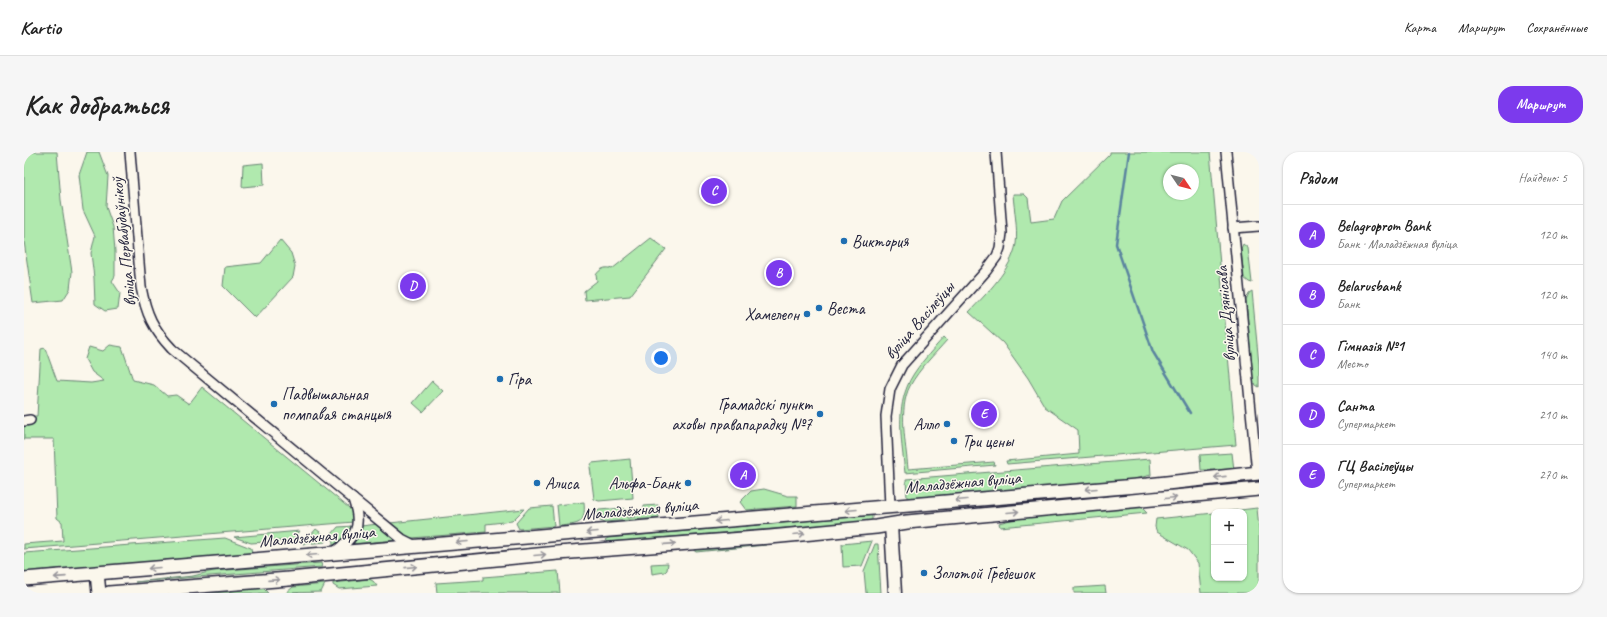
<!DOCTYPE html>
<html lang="ru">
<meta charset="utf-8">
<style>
:root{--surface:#fff;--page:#f6f6f6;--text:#222;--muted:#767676;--line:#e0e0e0;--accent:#7c3aed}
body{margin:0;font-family:Caveat,sans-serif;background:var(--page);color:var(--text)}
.controls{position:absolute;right:12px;bottom:12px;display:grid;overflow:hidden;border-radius:8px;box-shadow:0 1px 3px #0004}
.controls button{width:36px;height:36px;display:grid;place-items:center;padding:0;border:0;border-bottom:1px solid var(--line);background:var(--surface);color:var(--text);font:20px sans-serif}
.compass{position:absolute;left:1139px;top:12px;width:36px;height:36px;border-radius:50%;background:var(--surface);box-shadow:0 1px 3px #0004;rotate:125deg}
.you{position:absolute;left:637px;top:206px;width:14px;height:14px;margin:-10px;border:3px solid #fff;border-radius:50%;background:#1a73e8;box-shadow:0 0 0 6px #1a73e833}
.badge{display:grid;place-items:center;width:26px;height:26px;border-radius:50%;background:var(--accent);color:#fff;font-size:13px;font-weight:700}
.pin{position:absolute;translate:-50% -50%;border:2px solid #fff;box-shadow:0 1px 4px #0006}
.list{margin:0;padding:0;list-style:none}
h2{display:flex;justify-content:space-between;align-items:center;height:52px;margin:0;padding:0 16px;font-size:17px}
h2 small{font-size:13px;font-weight:400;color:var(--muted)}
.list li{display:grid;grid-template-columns:26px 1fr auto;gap:12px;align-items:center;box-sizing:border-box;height:60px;padding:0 16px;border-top:1px solid var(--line)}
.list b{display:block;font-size:15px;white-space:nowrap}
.list p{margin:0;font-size:13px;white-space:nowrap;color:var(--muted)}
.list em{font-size:13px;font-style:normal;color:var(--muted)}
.map{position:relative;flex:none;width:1235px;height:441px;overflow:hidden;border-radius:16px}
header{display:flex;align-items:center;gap:24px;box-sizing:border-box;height:56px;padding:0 20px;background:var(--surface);border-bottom:1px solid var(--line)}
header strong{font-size:19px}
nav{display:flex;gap:22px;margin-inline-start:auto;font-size:14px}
.intro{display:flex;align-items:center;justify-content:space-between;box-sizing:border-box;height:96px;padding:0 24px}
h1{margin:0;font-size:28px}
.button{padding:10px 18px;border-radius:16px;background:var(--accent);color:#fff;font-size:14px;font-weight:700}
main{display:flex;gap:24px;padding:0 24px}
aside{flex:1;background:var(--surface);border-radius:16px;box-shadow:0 1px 3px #0004}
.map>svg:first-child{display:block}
.green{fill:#b0e9ae;stroke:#698674;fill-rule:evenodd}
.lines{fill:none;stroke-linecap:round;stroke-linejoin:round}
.stream{stroke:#5a849f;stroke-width:2.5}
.minor-casing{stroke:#22223b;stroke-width:12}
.tertiary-casing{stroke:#22223b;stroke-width:15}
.secondary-casing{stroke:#22223b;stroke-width:16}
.minor{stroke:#fbf7ec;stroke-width:9}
.tertiary{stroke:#fbf7ec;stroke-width:12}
.secondary{stroke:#fbf7ec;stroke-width:13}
.oneway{stroke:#99979c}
.poi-dot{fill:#1f6fb2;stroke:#fbf7ec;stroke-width:1.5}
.labels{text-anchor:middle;stroke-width:3;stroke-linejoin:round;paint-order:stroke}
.poi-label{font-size:17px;fill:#22223b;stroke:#fbf7ec;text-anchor:start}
.street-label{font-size:17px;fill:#22223b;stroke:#fbf7ec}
</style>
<header>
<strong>Kartio</strong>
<nav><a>Карта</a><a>Маршрут</a><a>Сохранённые</a></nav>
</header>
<div class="intro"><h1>Как добраться</h1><a class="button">Маршрут</a></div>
<main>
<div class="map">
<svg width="1235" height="441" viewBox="0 0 1235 441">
<rect width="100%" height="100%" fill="#fbf7ec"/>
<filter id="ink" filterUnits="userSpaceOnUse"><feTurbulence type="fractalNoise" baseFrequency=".025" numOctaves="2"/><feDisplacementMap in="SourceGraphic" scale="8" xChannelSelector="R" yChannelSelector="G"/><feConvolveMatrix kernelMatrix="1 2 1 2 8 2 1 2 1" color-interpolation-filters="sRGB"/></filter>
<g filter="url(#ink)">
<g class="green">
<path d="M 0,0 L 33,0 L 37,48 L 48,120 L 46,137 L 39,148 L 9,151 L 0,89 Z"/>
<path d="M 63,0 L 75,0 L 84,24 L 82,55 L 89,75 L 91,99 L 91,124 L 88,129 L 96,141 L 94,157 L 81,159 L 71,152 L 70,126 L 67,101 L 71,84 L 59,58 L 55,23 Z"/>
<path d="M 1086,0 L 1186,0 L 1212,293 L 983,312 L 982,309 L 1055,302 L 1054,278 L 1021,255 L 1004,226 L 979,191 L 945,160 C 963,141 987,118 992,92 C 994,76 990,58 989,42 L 1000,42 L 1004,46 L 1007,70 L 1030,67 L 1038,49 L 1086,2 ZM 1145,18 L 1169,18 L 1169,42 L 1145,42 Z"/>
<path d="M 239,11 L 240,33 L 218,35 L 219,13 Z"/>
<path d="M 627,86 L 642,97 L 606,144 L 561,148 L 560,139 L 573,129 L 572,123 C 576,117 581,114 588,117 Z"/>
<path d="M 256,88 L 267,101 L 271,114 L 269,125 L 231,166 L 199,134 L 201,115 L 237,111 Z"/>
<path d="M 1219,92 L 1224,96 L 1228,131 L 1225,130 L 1220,126 L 1217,97 Z"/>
<path d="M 1228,139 L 1235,213 L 1235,235 L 1229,231 L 1222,148 L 1225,141 Z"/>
<path d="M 920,185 L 923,188 C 911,202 895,217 886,234 C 874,257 882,292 884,317 L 970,310 L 971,313 L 881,321 C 878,292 872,262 883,235 C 889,218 908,199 920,185 Z"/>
<path d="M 86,193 L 98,195 L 109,228 L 130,233 L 143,244 L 152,243 L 165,252 L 178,235 L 330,360 L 330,370 L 0,397 L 0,392 L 39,389 L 38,370 L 33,366 L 30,287 L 0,287 L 0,272 L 8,272 L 8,264 L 13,264 L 17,197 L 21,196 L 33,229 L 67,231 L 80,229 L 68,220 L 61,207 L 65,195 L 79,199 Z"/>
<path d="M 408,229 L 419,239 L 399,260 L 389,251 Z"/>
<path d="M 1208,301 L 1210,318 L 1177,318 L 1176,303 Z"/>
<path d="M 606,307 L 609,346 L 575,349 L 570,347 L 566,315 L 568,311 Z"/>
<path d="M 1126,307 L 1127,323 L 1102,329 L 883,346 L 882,327 Z"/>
<path d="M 740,337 L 764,344 L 773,344 L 773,354 L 722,358 L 716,350 L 727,339 Z"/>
<path d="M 560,350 C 562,373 555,372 535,374 L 533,353 Z"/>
<path d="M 634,353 L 635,366 L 580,370 L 576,369 L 572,364 L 573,360 L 575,358 L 599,356 L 602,359 L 603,366 L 611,365 L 611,362 L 620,361 L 620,354 Z"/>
<path d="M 528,354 L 530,374 L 495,377 L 492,371 L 505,356 Z"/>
<path d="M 1114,354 L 1118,356 L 1123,361 L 976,375 L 975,371 L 997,365 Z"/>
<path d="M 1233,356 L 1235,378 L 1235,441 L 1177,441 L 1174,411 L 1164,398 L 1133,380 L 1131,375 L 1132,367 L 1190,361 L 1190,426 L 1220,426 L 1220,360 L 1199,360 Z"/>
<path d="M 500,357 L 488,369 L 462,372 L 462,380 L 387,386 L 381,384 L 366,371 Z"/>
<path d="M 848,363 L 848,369 L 584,390 L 581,388 L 584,386 Z"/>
<path d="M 354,372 L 373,388 L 327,392 L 334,382 L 337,374 Z"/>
<path d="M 329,374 C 325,383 319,391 309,393 L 308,382 L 314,375 Z"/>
<path d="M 292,377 L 300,383 L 301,390 L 279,392 Z"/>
<path d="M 276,379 L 269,388 L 227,391 L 210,385 Z"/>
<path d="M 201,386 L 227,396 L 228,401 L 0,420 L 0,401 Z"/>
<path d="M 848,389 L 838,414 L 819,415 L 818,392 Z"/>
<path d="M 744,390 L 742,393 L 672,400 L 668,397 Z"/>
<path d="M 851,392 L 854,392 L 857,441 L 842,441 L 840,419 Z"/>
<path d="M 297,411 L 298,415 L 111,430 L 169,424 L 189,419 Z"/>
<path d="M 644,411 L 643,418 L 641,420 L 628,422 L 627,412 Z"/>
<path d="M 534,419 L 536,441 L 413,441 L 412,431 L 459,428 L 459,425 Z"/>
<path d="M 345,427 L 349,429 L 353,434 L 315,437 L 309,433 L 309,431 Z"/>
<path d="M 301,432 L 297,440 L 262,441 L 269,435 Z"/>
<path d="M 1081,434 L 1082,441 L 1050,441 L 1050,436 Z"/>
<path d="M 239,436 L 244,441 L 182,441 Z"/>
</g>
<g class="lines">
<path class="stream" d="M 1105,0 L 1092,92 L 1129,200 L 1166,261"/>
<defs>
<g id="minor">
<path d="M 106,0 L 117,135 C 122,162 129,177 148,197 L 329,347 L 378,387 L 392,394"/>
<path d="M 1202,0 L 1233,321"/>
<path d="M 1209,76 L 1235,74"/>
<path d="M 0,269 L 6,268"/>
<path d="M 866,355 L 862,264 L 866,237 L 878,213 L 962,119 L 973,104 L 976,96 L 978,81 L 972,0"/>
<path d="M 309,401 C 332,384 339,376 329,347"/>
</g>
<path id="tertiary" d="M 867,373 L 871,441"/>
<g id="secondary">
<path d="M 73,421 L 75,441"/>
<path d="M 0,427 L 1124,333 L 1235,321"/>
<path d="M 85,441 L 265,427 L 534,401 L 746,385 L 852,375 L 883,370 L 1235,337"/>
</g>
</defs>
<use href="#minor" class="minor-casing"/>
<use href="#tertiary" class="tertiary-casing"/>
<use href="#secondary" class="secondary-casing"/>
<use href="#minor" class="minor"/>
<use href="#tertiary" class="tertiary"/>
<use href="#secondary" class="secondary"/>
</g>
<defs><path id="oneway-shaft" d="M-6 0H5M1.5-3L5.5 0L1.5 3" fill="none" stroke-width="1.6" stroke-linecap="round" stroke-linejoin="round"/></defs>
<g class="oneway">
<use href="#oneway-shaft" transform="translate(1196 325) rotate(174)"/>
<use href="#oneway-shaft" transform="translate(1067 337) rotate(175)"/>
<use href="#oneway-shaft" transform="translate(1147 346) rotate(-5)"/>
<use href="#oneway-shaft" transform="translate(937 348) rotate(175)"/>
<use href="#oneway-shaft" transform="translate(827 358) rotate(175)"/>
<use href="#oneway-shaft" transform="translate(989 360) rotate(-5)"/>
<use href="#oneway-shaft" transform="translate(697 369) rotate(175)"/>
<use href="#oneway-shaft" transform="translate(568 380) rotate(175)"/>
<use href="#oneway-shaft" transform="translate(775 382) rotate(-5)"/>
<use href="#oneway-shaft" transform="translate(438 390) rotate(175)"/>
<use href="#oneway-shaft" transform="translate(646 392) rotate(-4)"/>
<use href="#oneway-shaft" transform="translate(288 403) rotate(175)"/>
<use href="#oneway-shaft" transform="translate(516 403) rotate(-5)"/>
<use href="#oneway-shaft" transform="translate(387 415) rotate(-6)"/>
<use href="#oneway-shaft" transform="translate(130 416) rotate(175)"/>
<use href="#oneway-shaft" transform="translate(36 425) rotate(176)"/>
<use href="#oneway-shaft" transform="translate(250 428) rotate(-4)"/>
</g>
</g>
<g class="poi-dot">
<circle cx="820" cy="89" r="4"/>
<circle cx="795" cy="156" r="4"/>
<circle cx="783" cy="162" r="4"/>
<circle cx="476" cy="227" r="4"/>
<circle cx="250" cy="252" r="4"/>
<circle cx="796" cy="262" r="4"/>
<circle cx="923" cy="272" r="4"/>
<circle cx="930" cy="289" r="4"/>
<circle cx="513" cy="331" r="4"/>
<circle cx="664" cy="331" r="4"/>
<circle cx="900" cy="421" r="4"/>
</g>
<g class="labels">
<g class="poi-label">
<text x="828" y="95">Виктория</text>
<text x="803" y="162">Веста</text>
<text x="775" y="168" text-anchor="end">Хамелеон</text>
<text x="484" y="233">Гіра</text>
<text x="258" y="248">Падвышальная<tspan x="258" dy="20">помпавая станцыя</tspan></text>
<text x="788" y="258" text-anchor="end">Грамадскі пункт<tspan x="788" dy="20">аховы правапарадку №7</tspan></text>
<text x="915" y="278" text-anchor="end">Алло</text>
<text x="938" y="295">Три цены</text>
<text x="521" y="337">Алиса</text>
<text x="656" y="337" text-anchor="end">Альфа-Банк</text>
<text x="908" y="427">Золотой Гребешок</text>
</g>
<g class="street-label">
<text transform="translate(99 90) rotate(-96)" y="6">вуліца Первабудаўнікоў</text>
<text transform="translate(1201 162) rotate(-95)" y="6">вуліца Дзянісава</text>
<text transform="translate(895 168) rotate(-49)" y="6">вуліца Васілеўцы</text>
<text transform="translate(939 330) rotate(-5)" y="6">Маладзёжная вуліца</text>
<text transform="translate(616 357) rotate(-5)" y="6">Маладзёжная вуліца</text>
<text transform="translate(293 384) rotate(-5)" y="6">Маладзёжная вуліца</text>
</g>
</g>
</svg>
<div class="controls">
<button>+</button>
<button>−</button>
</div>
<svg class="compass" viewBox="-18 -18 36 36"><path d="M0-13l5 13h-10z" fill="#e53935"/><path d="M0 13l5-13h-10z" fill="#767676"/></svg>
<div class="you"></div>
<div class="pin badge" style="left:719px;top:323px">A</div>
<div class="pin badge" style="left:755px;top:121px">B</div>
<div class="pin badge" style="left:690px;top:39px">C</div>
<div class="pin badge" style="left:389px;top:134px">D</div>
<div class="pin badge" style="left:960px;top:262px">E</div>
</div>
<aside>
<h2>Рядом<small>Найдено: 5</small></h2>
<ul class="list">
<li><span class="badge">A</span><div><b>Belagroprom Bank</b><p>Банк · Маладзёжная вуліца</p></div><em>120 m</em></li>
<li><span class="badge">B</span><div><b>Belarusbank</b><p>Банк</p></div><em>120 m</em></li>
<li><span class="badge">C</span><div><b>Гімназія №1</b><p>Место</p></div><em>140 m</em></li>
<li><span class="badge">D</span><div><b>Санта</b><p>Супермаркет</p></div><em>210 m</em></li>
<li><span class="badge">E</span><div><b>ГЦ Васілеўцы</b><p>Супермаркет</p></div><em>270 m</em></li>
</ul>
</aside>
</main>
